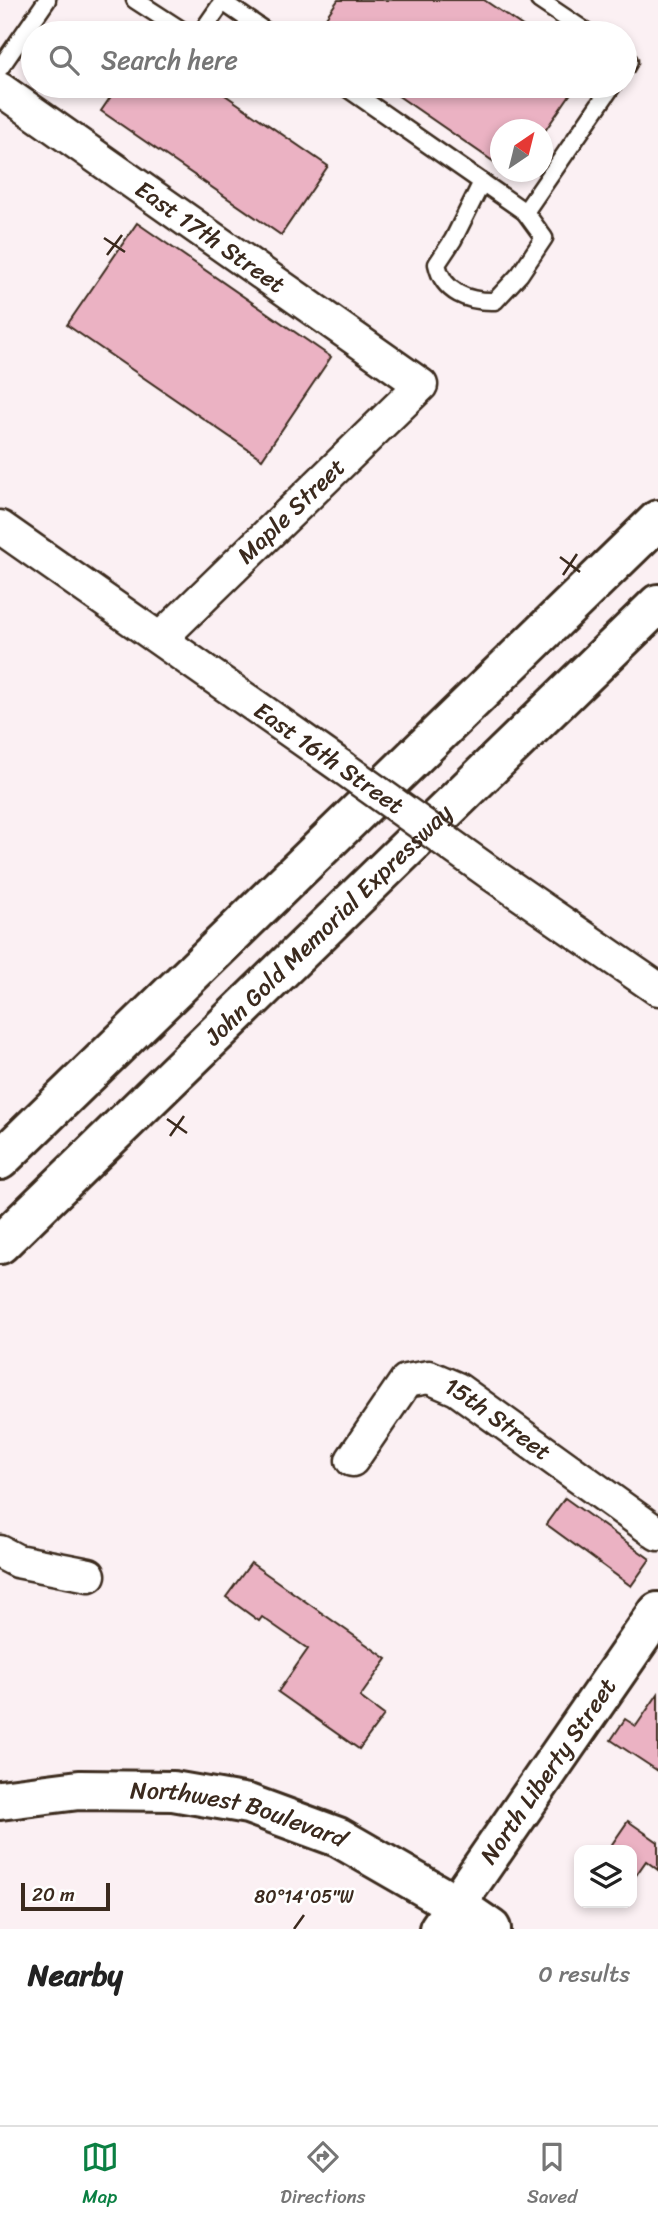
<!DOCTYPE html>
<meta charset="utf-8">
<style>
:root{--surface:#fff;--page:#f2f2f2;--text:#222;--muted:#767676;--line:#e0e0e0;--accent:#0b8043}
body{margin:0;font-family:Sriracha,sans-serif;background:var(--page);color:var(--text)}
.controls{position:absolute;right:21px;bottom:21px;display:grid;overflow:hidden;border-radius:14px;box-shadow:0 4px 10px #0003}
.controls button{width:63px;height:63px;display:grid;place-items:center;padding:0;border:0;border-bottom:2px solid var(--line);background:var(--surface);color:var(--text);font:35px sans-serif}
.compass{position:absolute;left:490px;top:119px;width:63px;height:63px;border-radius:50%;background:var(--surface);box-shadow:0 4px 10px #0003;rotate:35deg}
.scale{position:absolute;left:21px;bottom:18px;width:89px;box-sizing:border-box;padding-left:7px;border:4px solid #3b2a1e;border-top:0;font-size:19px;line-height:24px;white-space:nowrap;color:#3b2a1e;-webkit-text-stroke:5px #fff;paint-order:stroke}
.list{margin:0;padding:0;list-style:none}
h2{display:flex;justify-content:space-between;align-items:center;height:91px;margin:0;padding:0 28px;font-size:30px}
h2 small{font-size:23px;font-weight:400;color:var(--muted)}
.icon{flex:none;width:38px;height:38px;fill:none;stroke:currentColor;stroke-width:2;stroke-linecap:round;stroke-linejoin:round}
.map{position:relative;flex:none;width:658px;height:1929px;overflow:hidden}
.search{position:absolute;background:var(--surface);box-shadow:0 4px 10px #0003;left:21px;right:21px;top:21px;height:77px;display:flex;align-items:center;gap:18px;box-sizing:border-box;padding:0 24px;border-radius:38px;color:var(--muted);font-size:26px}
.sheet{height:196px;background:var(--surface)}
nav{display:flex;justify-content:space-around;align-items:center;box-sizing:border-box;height:98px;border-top:2px solid var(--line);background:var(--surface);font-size:19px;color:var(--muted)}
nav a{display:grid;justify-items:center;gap:4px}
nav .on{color:var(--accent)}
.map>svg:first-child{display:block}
.building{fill:#ebb2c3;stroke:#3b2a1e;stroke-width:2}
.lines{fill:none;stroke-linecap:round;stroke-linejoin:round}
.service-casing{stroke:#3b2a1e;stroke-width:21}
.minor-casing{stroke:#3b2a1e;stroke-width:37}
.secondary-casing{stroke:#3b2a1e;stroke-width:44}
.motorway-casing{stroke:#3b2a1e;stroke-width:44}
.service{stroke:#fff;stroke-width:16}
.minor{stroke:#fff;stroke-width:32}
.secondary{stroke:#fff;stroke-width:38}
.motorway{stroke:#fff;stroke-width:38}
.minor-bridge-casing{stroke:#3b2a1e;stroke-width:37;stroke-linecap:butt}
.minor-bridge{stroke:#fff;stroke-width:32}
.ticks{fill:none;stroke:#3b2a1e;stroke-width:2.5}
.labels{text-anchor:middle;stroke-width:5;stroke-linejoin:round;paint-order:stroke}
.street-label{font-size:24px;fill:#3b2a1e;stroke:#fff}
.ticks-label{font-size:18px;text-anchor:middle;fill:#3b2a1e;stroke:#fff;stroke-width:5;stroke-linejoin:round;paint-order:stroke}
</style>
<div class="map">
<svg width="658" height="1929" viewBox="0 0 658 1929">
<rect width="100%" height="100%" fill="#fbf0f3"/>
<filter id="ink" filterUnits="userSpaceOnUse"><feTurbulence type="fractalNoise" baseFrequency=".0143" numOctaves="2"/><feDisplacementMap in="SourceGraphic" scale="14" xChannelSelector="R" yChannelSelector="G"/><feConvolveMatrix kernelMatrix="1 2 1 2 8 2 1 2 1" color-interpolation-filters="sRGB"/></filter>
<g filter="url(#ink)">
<g class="building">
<path d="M 338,0 L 484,0 L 533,33 L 315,33 Z"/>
<path d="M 118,86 L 212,86 L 328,166 L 281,235 L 101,111 Z"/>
<path d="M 384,86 L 576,86 L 542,135 L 542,130 L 500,130 L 500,166 Z"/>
<path d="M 137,223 L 331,357 L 262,459 L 67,325 Z"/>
<path d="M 565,1498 L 650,1559 L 631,1586 L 546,1524 Z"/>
<path d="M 251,1563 L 387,1659 L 360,1697 L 384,1715 L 359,1749 L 278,1692 L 308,1649 L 262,1617 L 259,1621 L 226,1597 Z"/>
<path d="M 658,1694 L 658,1771 L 611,1740 L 625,1719 L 636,1726 Z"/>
<path d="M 628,1821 L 658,1842 L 658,1870 L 646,1861 L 632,1881 L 632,1850 L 608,1850 Z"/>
</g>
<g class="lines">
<defs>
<g id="service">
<path d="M 135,0 L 186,33"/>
<path d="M 539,0 L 588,33"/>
<path d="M 223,2 L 268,33"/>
<path d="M 201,33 L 224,0"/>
<path d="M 625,58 L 629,61 L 625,68"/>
<path d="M 0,68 L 47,0"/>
<path d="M 344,86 L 525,212 L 612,86"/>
<path d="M 482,182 L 453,240 L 437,264 C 443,293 469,302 495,301 L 520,274 L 544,238 L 525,212"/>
</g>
<g id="minor">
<path id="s1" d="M 0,89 L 421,385 L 161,638"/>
<path d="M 0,527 L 342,767"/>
<path d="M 493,875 L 658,989"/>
<path id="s2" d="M 352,1460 L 406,1381 L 429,1377 L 457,1389 L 658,1534"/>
<path d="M 0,1552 L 17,1561 L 89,1575"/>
</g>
<g id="secondary">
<path id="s3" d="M 0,1800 L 79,1790 L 173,1791 L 248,1804 L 338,1837 L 456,1905 L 491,1929"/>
<path id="s4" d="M 439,1929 L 658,1612"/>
</g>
<g id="motorway">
<path d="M 0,1160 L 658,520"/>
<path id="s5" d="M 0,1244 L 658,604"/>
</g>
</defs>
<use href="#service" class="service-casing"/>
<use href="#minor" class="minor-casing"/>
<use href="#secondary" class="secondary-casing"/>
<use href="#motorway" class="motorway-casing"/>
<use href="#service" class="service"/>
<use href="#minor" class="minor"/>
<use href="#secondary" class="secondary"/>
<use href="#motorway" class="motorway"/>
<defs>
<path id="minor-bridge" d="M 342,767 L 493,875"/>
</defs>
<use href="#minor-bridge" class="minor-bridge-casing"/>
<use href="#minor-bridge" class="minor-bridge"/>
</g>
</g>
<path class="ticks" d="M 104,238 L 125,252M 107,255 L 122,235M 560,557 L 580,572M 563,575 L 577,554M 167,1119 L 187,1133M 170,1136 L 184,1116M 294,1929 L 304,1915"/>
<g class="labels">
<g class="street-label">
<text dy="8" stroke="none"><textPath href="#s1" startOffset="257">East 17th Street</textPath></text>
<text transform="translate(291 511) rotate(-44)" y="8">Maple Street</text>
<text transform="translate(329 758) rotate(35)" y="8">East 16th Street</text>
<text dy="8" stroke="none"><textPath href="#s5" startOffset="458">John Gold Memorial Expressway</textPath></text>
<text dy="8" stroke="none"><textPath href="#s2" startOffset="200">15th Street</textPath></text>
<text dy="8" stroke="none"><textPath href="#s4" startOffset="192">North Liberty Street</textPath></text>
<text dy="8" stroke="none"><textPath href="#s3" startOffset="242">Northwest Boulevard</textPath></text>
</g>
</g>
<g class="ticks-label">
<text x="304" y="1903">80°14'05"W</text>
</g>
</svg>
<div class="controls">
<button><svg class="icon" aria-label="layers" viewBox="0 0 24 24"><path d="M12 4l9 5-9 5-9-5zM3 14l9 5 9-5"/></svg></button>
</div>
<svg class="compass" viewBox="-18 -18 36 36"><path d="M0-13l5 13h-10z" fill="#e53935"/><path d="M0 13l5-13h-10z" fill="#767676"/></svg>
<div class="scale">20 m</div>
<div class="search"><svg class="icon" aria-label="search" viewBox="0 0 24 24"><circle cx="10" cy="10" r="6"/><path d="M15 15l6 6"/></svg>Search here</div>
</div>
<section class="sheet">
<h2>Nearby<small>0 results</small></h2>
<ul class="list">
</ul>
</section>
<nav>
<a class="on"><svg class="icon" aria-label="map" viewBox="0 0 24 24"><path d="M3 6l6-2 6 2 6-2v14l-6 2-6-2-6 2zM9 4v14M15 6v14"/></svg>Map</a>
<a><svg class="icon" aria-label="directions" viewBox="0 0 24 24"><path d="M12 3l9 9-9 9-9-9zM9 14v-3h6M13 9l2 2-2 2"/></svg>Directions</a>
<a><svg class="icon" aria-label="saved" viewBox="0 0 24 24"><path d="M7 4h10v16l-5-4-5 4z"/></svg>Saved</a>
</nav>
